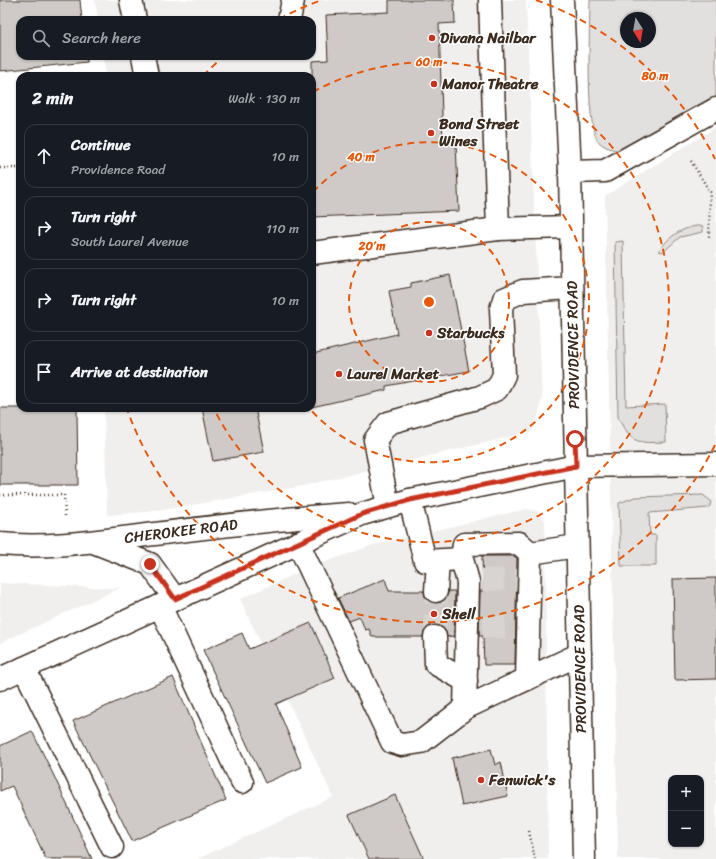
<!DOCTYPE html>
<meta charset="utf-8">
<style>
:root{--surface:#171b24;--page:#242831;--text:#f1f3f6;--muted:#9ea1a6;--line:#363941}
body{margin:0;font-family:Sriracha,sans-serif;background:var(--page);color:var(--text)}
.controls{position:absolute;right:12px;bottom:12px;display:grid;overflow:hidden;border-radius:8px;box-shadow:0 1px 3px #0004}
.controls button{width:36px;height:36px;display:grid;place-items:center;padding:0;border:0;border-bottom:1px solid var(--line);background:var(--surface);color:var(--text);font:20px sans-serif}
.compass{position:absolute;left:620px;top:12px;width:36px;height:36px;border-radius:50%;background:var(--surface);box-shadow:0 1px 3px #0004;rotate:169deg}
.stop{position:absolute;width:12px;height:12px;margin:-9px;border:3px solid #c8321e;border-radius:50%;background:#fff}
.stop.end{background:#c8321e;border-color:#fff;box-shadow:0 1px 4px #0008}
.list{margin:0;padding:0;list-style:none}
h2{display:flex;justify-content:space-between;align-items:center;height:52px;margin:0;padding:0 16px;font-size:17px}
h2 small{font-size:13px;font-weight:400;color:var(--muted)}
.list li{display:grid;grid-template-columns:26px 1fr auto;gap:12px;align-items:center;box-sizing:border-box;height:64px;margin:0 8px 8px;padding:0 8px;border:1px solid var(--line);border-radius:12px}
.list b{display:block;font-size:15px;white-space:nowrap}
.list p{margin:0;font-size:13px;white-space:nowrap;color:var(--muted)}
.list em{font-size:13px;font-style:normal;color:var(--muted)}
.icon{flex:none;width:22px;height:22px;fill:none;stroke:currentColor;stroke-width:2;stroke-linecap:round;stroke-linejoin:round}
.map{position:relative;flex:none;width:716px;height:859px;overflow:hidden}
.search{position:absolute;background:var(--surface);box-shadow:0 1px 3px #0004;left:16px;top:16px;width:300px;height:44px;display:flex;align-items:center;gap:10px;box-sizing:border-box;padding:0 14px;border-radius:12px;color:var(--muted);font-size:15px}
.panel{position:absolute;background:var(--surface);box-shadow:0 1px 3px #0004;left:16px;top:72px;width:300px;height:340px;border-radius:12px}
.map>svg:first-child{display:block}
.built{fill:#f1efee;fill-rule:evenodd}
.green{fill:#e2e0de;stroke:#8e857e;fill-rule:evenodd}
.building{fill:#cfcac7;stroke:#3b2a1e}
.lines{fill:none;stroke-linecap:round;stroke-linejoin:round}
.minor-tunnel{stroke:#d8d4d2;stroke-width:22;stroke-dasharray:22 11;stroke-linecap:butt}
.minor-casing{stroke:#3b2a1e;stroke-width:25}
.major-casing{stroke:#3b2a1e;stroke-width:25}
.path{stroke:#3b2a1e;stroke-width:2.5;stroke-dasharray:1 3;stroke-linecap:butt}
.minor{stroke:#fff;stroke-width:22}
.major{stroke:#fff;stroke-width:22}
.route{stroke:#c8321e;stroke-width:5}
.ring{fill:none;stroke:#e8590c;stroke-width:2;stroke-dasharray:7 5}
.poi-dot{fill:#c8321e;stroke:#fff;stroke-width:1.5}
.labels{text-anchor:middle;stroke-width:3;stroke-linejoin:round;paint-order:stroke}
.poi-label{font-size:15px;font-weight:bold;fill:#3b2a1e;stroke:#fff;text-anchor:start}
.street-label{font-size:15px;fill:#3b2a1e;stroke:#fff}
.centre{fill:#e8590c;stroke:#fff;stroke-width:2}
.ring-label{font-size:12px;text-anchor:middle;font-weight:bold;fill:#e8590c;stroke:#fff;stroke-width:3;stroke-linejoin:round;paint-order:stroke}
</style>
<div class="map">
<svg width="716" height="859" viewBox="0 0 716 859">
<rect width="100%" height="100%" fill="#fff"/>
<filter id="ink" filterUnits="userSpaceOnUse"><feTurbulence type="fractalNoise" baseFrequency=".025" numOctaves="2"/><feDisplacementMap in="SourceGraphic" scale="8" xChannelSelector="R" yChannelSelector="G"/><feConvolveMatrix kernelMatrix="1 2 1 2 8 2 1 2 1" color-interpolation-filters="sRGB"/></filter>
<g filter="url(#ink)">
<g class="built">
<path d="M 95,0 L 526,0 L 542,399 L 537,420 L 531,432 L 298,487 L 157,511 L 107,515 L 104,408 L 312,408 L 312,76 L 106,76 L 103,56 L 312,56 L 312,20 L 98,20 Z"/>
<path d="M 716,127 L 716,859 L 618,859 L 605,196 ZM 671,778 L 701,778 L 701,844 L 671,844 Z"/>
<path d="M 526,509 L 538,511 L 545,521 L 548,859 L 197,859 L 333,797 L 240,599 L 306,569 L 373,545 Z"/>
<path d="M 0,583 L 111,588 L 120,588 L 0,643 Z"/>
</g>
<g class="green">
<path d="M 590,0 L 716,0 L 716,102 L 632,153 C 621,151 606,150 598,141 C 585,125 590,25 590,0 ZM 626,18 L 650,18 L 650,42 L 626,42 Z"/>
<path d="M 696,226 L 703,226 L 703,232 L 680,237 L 663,252 L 659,251 C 668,237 680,229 696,226 Z"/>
<path d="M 623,241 L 626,406 L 665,404 L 666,442 C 638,443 631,445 618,417 L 615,242 Z"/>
<path d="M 703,495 L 711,501 L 710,506 L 708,508 L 649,513 L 650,535 L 656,535 L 656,566 L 621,566 L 619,503 L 635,497 Z"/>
</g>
<g class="building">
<path d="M 0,0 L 80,0 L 82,20 L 20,20 L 20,56 L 86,56 L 87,62 L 0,71 Z"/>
<path d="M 389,0 L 454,0 L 455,23 L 439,24 L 443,145 L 456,144 L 459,211 L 312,217 L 312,61 L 328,60 L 326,15 L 389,12 Z"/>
<path d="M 450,275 L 469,371 L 386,386 L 386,390 L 312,407 L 312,354 L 397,334 L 389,291 L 411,287 L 411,283 Z"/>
<path d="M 0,408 L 77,408 L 78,485 L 0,485 Z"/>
<path d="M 202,408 L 255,408 L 264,452 L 213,461 Z"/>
<path d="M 482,556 L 514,556 L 517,558 L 515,665 L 484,665 L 483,636 L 479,636 L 480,591 L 483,591 Z"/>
<path d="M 716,578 L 716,679 L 675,680 L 673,579 Z"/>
<path d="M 385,579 L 389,591 L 424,591 L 425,597 L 429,601 L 435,603 L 441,602 L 446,598 L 449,591 L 455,591 L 454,636 L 447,637 L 445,630 L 440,626 L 435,625 L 428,627 L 424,632 L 423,637 L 372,637 L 369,629 L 365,630 L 360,617 L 349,621 L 338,598 Z"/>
<path d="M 311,623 L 335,678 L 276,704 L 302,767 L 265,783 L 203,650 L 242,633 L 249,649 Z"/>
<path d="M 173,677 L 226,800 L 132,841 L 73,721 Z"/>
<path d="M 32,731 L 54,776 L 92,859 L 46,859 L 12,786 L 0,791 L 0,746 Z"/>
<path d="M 491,749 L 495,765 L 501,762 L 508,796 L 462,806 L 452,758 Z"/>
<path d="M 395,795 L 424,859 L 369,859 L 349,815 Z"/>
</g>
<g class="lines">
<g class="minor-tunnel">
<path d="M 482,580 L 520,579"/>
<path d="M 483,627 L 521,627"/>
<path d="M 435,637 L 436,591"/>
</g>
<defs>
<g id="minor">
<path d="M 131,0 L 135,20"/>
<path d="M 490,0 L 498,229"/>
<path d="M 289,20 L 293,0"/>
<path d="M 143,56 L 147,76"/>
<path d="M 570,172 L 605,171 L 716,109"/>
<path d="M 312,253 L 498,229 L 571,227"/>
<path d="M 410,500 L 425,561 L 462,559 L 468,582 L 465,708"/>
<path d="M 388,506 L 375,440 L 388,423 L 480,397 L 497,389 L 504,375 L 501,309 L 504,299 L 523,291 L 572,288"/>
<path d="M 96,543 L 150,564 L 175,599"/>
<path d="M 298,543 L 392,742 L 402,745 L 421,742 L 465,708 L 580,654"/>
<path d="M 0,544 C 51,549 104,540 155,534 C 219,526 284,518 349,514"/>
<path d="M 462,559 L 464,544 L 519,543 L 530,553"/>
<path d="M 436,591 L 438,561"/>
<path d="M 160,606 L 242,782"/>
<path d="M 435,637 L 436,664 L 466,681"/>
<path d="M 24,668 L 112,847"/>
<path d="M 0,679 L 362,514 L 410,500 L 576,466 L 716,464"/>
<path d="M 527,679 L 530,553 L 577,546"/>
</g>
<path id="major" d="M 562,0 L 570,172 L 584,859"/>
</defs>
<use href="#minor" class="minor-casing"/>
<use href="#major" class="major-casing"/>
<g class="path">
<path d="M 691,161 L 710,192 L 709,237"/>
<path d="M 0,168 L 20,168"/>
<path d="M 0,495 L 64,495 L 65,516"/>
<path d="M 529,831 L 535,859"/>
</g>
<use href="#minor" class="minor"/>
<use href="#major" class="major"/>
</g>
</g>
<g class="lines" filter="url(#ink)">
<path class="route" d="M 150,564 L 175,599 L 362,514 L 410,500 L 576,466 L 575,439"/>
</g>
<g class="ring">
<circle cx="429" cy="302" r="80"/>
<path d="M313 192A160 160 0 1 1 309 408"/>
<path d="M313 92A240 240 0 1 1 214 409"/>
<path d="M715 445A320 320 0 0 1 127 409M203 76A320 320 0 0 1 223 57M279 19A320 320 0 0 1 322 0M536 0A320 320 0 0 1 715 159"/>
</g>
<g class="poi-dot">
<circle cx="432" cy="38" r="4"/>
<circle cx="434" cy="84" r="4"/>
<circle cx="431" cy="133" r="4"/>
<circle cx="429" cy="333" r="4"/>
<circle cx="339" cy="374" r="4"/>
<circle cx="434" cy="614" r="4"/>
<circle cx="481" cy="780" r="4"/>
</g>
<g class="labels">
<g class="poi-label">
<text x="440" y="43">Divana Nailbar</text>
<text x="442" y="89">Manor Theatre</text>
<text x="439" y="129">Bond Street<tspan x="439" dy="17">Wines</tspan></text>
<text x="437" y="338">Starbucks</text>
<text x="347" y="379">Laurel Market</text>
<text x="442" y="619">Shell</text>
<text x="489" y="785">Fenwick's</text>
</g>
<g class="street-label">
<text transform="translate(573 345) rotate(-91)" y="5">PROVIDENCE ROAD</text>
<text transform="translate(181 531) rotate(-7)" y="5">CHEROKEE ROAD</text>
<text transform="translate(580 669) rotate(-91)" y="5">PROVIDENCE ROAD</text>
</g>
</g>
<circle cx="429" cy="302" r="6" class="centre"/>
<g class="ring-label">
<text x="429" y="66">60 m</text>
<text x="655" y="80">80 m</text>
<text x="361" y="161">40 m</text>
<text x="372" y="250">20 m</text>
</g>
</svg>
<div class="controls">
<button>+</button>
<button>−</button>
</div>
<svg class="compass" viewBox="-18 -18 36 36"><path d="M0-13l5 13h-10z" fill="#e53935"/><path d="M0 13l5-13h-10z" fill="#9ea1a6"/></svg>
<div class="stop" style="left:575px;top:439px"></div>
<div class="stop end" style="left:150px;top:564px"></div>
<div class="search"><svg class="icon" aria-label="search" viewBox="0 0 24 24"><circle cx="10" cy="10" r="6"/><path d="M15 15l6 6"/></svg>Search here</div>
<section class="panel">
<h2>2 min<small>Walk · 130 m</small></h2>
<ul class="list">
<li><svg class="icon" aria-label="ahead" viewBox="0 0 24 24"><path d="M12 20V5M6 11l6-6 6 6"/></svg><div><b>Continue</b><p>Providence Road</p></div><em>10 m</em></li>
<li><svg class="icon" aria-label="right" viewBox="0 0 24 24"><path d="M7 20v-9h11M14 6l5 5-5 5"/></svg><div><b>Turn right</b><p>South Laurel Avenue</p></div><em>110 m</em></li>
<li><svg class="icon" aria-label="right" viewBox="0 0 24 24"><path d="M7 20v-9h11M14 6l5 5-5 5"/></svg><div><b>Turn right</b></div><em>10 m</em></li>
<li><svg class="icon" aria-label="arrive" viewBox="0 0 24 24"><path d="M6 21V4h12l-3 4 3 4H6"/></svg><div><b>Arrive at destination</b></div></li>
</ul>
</section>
</div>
